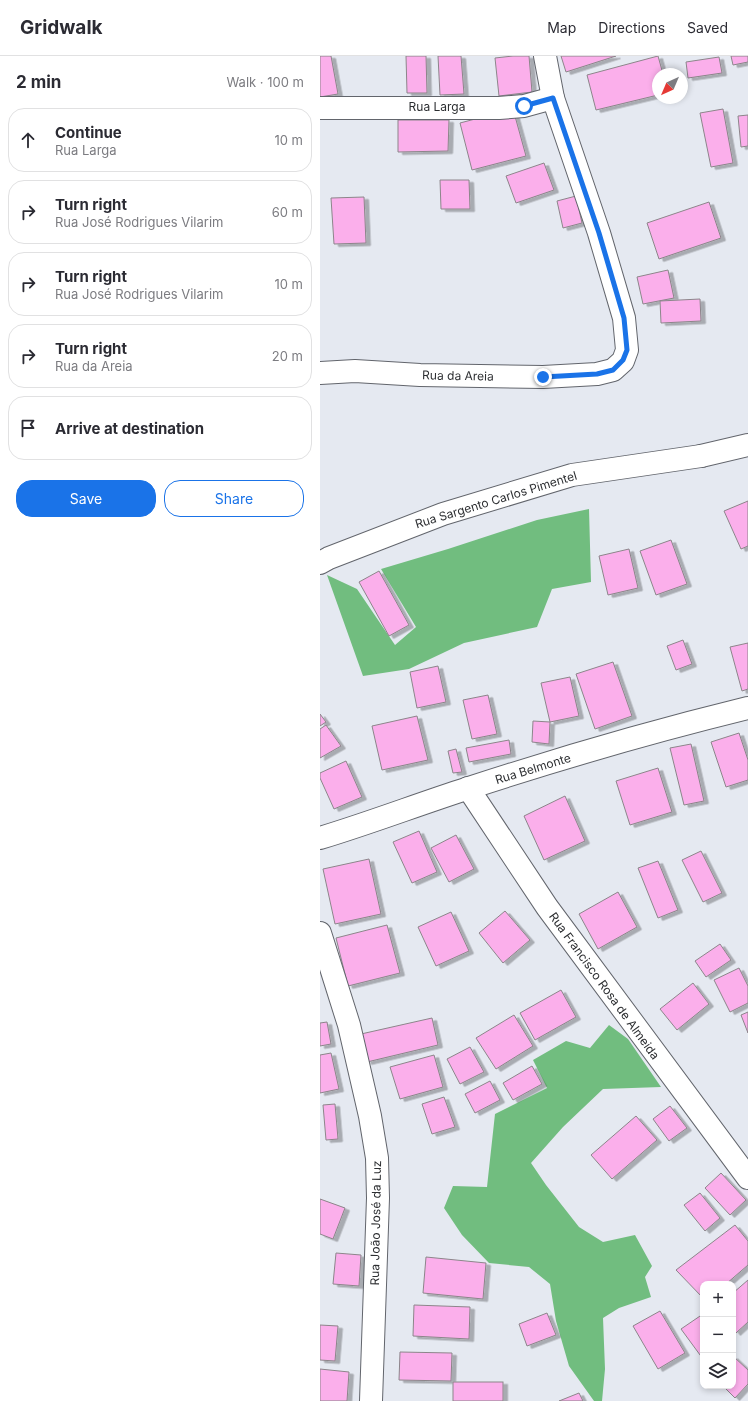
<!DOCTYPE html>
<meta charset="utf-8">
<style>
:root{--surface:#fff;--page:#f2f2f3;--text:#2b2b33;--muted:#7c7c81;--line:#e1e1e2;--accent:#1a73e8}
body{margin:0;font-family:Inter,sans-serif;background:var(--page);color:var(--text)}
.controls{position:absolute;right:12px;bottom:12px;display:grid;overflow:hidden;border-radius:8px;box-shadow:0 2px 6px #0003}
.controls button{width:36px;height:36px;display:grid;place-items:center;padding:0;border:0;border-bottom:1px solid var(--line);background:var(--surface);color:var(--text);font:20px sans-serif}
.compass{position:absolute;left:332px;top:12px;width:36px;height:36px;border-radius:50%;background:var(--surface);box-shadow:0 2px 6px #0003;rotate:224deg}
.stop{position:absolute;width:12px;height:12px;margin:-9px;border:3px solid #1a73e8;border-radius:50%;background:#fff}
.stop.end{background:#1a73e8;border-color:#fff;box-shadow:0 1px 4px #0008}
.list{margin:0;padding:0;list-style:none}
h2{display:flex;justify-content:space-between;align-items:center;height:52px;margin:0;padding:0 16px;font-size:17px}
h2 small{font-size:13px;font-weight:400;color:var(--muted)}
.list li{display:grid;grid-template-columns:26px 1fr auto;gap:12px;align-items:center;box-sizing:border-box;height:64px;margin:0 8px 8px;padding:0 8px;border:1px solid var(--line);border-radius:16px}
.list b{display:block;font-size:15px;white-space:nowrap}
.list p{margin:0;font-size:13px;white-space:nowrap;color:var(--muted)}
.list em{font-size:13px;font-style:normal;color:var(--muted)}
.actions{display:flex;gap:8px;padding:12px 16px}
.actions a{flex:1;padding:9px 0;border:1px solid var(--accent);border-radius:16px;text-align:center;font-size:14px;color:var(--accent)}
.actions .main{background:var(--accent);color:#fff}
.icon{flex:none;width:22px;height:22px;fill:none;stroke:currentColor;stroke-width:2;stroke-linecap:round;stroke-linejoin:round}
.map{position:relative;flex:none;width:428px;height:1345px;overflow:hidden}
header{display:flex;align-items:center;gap:24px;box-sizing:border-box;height:56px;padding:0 20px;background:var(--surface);border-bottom:1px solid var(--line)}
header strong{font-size:19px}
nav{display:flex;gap:22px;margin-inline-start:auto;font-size:14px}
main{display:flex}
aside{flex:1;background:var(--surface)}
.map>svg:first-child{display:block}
.forest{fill:#71bd7f}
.building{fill:#fbafeb;stroke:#8c858a;filter:url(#shadow)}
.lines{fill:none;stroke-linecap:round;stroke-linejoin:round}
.pedestrian-casing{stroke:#62656c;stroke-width:24}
.minor-casing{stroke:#62656c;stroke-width:24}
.pedestrian{stroke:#fff;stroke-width:22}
.minor{stroke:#fff;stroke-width:22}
.route{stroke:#1a73e8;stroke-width:5}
.labels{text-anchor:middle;stroke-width:3;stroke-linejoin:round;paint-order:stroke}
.street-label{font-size:12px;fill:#2c2e31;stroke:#fff}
</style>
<header>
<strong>Gridwalk</strong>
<nav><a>Map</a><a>Directions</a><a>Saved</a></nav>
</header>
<main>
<aside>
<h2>2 min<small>Walk · 100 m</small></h2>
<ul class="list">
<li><svg class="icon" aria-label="ahead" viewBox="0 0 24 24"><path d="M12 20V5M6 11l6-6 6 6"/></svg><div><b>Continue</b><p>Rua Larga</p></div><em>10 m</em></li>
<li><svg class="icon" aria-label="right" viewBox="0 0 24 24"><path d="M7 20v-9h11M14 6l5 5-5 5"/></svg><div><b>Turn right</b><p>Rua José Rodrigues Vilarim</p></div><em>60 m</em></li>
<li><svg class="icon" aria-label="right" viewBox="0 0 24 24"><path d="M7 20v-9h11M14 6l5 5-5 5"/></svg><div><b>Turn right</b><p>Rua José Rodrigues Vilarim</p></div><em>10 m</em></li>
<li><svg class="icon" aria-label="right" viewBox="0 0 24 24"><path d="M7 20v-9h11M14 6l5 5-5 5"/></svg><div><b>Turn right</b><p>Rua da Areia</p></div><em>20 m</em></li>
<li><svg class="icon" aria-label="arrive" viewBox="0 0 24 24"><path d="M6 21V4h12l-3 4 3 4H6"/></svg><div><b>Arrive at destination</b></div></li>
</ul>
<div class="actions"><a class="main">Save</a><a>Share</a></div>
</aside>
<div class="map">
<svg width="428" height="1345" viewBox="0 0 428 1345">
<defs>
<filter id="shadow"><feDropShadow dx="4.5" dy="2.5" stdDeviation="0" flood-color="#0004"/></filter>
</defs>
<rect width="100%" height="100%" fill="#e5e9f1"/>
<g class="forest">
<path d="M 269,453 L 271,526 L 232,533 L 217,571 L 144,587 L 89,613 L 43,620 L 7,519 L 37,533 L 75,589 L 96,571 L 61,513 L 128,493 L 217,464 Z"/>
<path d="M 289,969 L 308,983 L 341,1031 L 283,1033 L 243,1071 L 211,1107 L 226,1129 L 259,1171 L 283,1186 L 315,1179 L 332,1210 L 325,1221 L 331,1241 L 299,1252 L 283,1262 L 285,1313 L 282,1345 L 274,1345 L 249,1310 L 236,1265 L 230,1228 L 209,1211 L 169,1207 L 142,1179 L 124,1152 L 133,1130 L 167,1131 L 175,1058 L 227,1032 L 213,1004 L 246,985 L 270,992 Z"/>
</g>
<g class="building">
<path d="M 0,0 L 11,0 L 18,38 L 0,41 Z"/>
<path d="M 86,0 L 106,0 L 107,37 L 87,37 Z"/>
<path d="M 118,0 L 141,0 L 144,38 L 120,39 Z"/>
<path d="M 193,0 L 209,0 L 212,36 L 179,40 L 175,2 Z"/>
<path d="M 241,0 L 296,0 L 246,16 Z"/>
<path d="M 338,0 L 343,18 L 338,18 L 338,39 L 276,54 L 267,19 Z"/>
<path d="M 411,0 L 428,0 L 428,6 L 413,9 Z"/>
<path d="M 399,1 L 402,17 L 368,22 L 366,6 Z"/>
<path d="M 193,53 L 206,100 L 152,114 L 140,67 Z"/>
<path d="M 403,53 L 413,107 L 391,111 L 380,57 Z"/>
<path d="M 428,59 L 428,90 L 421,91 L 418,60 Z"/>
<path d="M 78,64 L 129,64 L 128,95 L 78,96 Z"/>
<path d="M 224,107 L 234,134 L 196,147 L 186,120 Z"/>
<path d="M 120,124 L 149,124 L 150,153 L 121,153 Z"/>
<path d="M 256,140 L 262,167 L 243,172 L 237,145 Z"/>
<path d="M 44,141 L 46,187 L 14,188 L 11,142 Z"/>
<path d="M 389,146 L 401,182 L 339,203 L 327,167 Z"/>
<path d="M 348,214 L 354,242 L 323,248 L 317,221 Z"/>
<path d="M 380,243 L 381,265 L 341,267 L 340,245 Z"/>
<path d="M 428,445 L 428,490 L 421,493 L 404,455 Z"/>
<path d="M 351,484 L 367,528 L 336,539 L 320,495 Z"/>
<path d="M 309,493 L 318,532 L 288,539 L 279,500 Z"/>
<path d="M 59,515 L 89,569 L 69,580 L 39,526 Z"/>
<path d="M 363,584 L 372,608 L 356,614 L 347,590 Z"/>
<path d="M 428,587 L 428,633 L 422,635 L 410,591 Z"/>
<path d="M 293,606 L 312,660 L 275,673 L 256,618 Z"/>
<path d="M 118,610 L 126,646 L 97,652 L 90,616 Z"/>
<path d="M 250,621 L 259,660 L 230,666 L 221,627 Z"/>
<path d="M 168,639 L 177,678 L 152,683 L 143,644 Z"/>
<path d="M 0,658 L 6,666 L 0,670 Z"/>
<path d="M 97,660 L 108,704 L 62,714 L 52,670 Z"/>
<path d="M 213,665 L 230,666 L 229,688 L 212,686 Z"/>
<path d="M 6,669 L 21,690 L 0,702 L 0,673 Z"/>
<path d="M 419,677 L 428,704 L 428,724 L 406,731 L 391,686 Z"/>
<path d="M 189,684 L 191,698 L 149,706 L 146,692 Z"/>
<path d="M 371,688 L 384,745 L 364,749 L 350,692 Z"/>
<path d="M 136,693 L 142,716 L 133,717 L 128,695 Z"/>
<path d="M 26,705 L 42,741 L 14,753 L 0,722 L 0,717 Z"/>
<path d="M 338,712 L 352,756 L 310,769 L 296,725 Z"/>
<path d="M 245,740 L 265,785 L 224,804 L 204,760 Z"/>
<path d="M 99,775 L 117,816 L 92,827 L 73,786 Z"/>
<path d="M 136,779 L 154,813 L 129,826 L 111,792 Z"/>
<path d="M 381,795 L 402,837 L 383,846 L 362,804 Z"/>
<path d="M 49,803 L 61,858 L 15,868 L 3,813 Z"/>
<path d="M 338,805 L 358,854 L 338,862 L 318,812 Z"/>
<path d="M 298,836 L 317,871 L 278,893 L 259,858 Z"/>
<path d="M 185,855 L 210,884 L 183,907 L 159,877 Z"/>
<path d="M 131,856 L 149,895 L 116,910 L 98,871 Z"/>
<path d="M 67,869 L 80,917 L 28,930 L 16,882 Z"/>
<path d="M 400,888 L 411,904 L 386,921 L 375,905 Z"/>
<path d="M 419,912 L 428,930 L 428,947 L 410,956 L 394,924 Z"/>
<path d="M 373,927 L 389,948 L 357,974 L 340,953 Z"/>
<path d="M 241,934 L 256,961 L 215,984 L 200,957 Z"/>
<path d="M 428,956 L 428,977 L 421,959 Z"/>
<path d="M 194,959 L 213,990 L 176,1013 L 156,982 Z"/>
<path d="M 112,962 L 118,989 L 47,1006 L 41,978 Z"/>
<path d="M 7,966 L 11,988 L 0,990 L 0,967 Z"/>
<path d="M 150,991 L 164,1016 L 140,1028 L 127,1003 Z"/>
<path d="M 11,997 L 19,1033 L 0,1037 L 0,999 Z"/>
<path d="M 114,999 L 123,1031 L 80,1043 L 70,1011 Z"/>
<path d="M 212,1010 L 222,1028 L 193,1044 L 183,1027 Z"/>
<path d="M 170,1025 L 180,1044 L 155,1057 L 145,1038 Z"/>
<path d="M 124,1041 L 135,1071 L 112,1078 L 102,1048 Z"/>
<path d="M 15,1048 L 18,1083 L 6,1084 L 3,1049 Z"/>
<path d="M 350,1050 L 367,1072 L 349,1085 L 333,1063 Z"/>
<path d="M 316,1060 L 337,1084 L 292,1123 L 271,1099 Z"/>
<path d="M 401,1117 L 426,1144 L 410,1159 L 385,1132 Z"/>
<path d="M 380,1137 L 400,1162 L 385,1175 L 364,1149 Z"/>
<path d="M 0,1143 L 25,1152 L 13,1183 L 0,1178 Z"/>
<path d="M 415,1169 L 428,1185 L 428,1209 L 406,1228 L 383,1228 L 383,1242 L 356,1214 Z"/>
<path d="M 16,1197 L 41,1199 L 39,1230 L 13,1228 Z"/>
<path d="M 106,1201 L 166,1207 L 163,1243 L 103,1237 Z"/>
<path d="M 428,1224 L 428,1266 L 416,1277 L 413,1273 L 413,1237 Z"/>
<path d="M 94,1249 L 150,1251 L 149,1283 L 93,1280 Z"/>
<path d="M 340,1255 L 365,1297 L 338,1313 L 313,1270 Z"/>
<path d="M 227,1257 L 236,1279 L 207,1290 L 199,1268 Z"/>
<path d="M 383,1258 L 383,1303 L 361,1273 Z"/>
<path d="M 0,1269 L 18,1270 L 15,1305 L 0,1304 Z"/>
<path d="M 80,1296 L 132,1297 L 131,1325 L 79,1324 Z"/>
<path d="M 413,1300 L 428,1314 L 428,1328 L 415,1342 L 403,1330 L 413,1330 Z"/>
<path d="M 0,1313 L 29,1316 L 27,1345 L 0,1345 Z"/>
<rect x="133" y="1326" width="50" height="19"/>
<path d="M 259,1337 L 263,1345 L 239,1345 Z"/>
</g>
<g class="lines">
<defs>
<path id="pedestrian" d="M 0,507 L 9,502 L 123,458 L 252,419 L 381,400"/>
<g id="minor">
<path d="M 0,52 L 179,52 L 204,50 L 233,42"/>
<path d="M 0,317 L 35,315 L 100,319 L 223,321 L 277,318 L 293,314 L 303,305 L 307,294 L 304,262 L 279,177 L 233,42 L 225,0"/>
<path d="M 381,400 L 428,389"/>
<path d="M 148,732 L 227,851 L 428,1122"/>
<path d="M 0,782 C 50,767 99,748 149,732 C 241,702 334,675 428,652"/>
<path d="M 0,877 L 29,969 L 50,1060 L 57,1102 L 58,1142 L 51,1345"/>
</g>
</defs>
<use href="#pedestrian" class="pedestrian-casing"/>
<use href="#minor" class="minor-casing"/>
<use href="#pedestrian" class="pedestrian"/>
<use href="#minor" class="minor"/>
</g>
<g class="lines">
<path class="route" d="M 204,50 L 233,42 L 279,177 L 304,262 L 307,294 L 303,304 L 293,314 L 277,318 L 223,321"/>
</g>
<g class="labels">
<g class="street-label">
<text x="117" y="55">Rua Larga</text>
<text transform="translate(138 320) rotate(1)" y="4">Rua da Areia</text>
<text transform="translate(176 444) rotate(-17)" y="4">Rua Sargento Carlos Pimentel</text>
<text transform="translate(213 713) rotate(-17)" y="4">Rua Belmonte</text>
<text transform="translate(284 930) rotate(54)" y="4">Rua Francisco Rosa de Almeida</text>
<text transform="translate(56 1167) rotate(-89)" y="4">Rua João José da Luz</text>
</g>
</g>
</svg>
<div class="controls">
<button>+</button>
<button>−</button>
<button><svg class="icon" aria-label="layers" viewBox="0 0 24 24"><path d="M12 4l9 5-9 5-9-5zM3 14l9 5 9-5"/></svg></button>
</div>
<svg class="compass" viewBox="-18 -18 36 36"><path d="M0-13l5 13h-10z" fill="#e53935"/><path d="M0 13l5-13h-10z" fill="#7c7c81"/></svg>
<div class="stop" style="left:204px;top:50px"></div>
<div class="stop end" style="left:223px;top:321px"></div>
</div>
</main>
